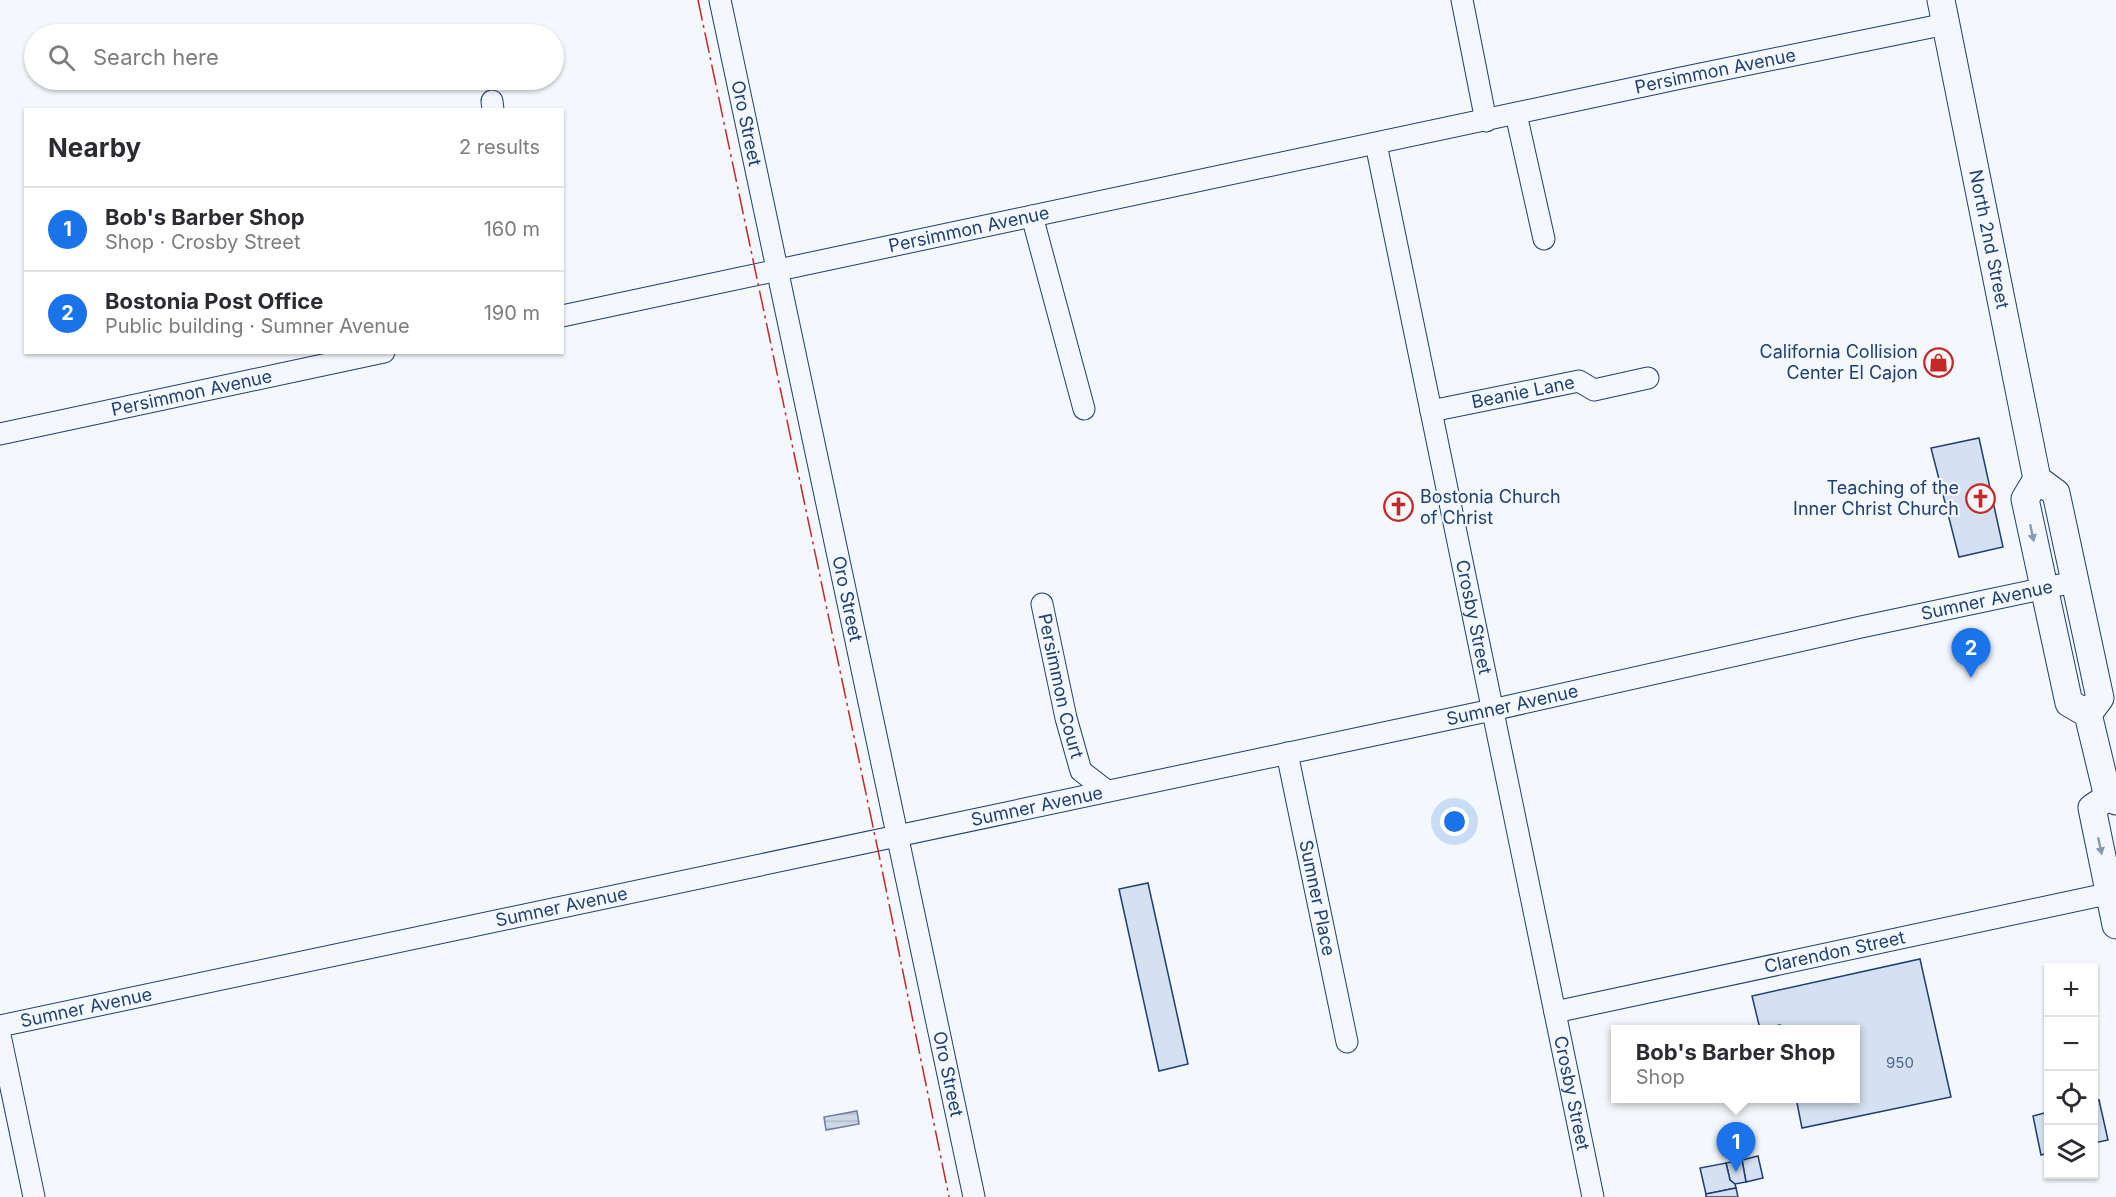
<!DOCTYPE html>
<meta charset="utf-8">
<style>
:root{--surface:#fff;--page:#f2f2f3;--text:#2b2b33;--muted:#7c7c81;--line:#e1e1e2;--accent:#1a73e8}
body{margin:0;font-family:Inter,sans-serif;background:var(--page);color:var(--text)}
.controls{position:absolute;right:18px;bottom:18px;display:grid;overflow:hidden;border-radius:0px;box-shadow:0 2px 4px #0004}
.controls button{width:54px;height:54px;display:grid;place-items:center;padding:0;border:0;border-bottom:2px solid var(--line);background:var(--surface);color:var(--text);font:30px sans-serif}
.you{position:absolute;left:1455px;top:822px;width:21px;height:21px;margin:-15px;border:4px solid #fff;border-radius:50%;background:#1a73e8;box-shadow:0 0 0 9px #1a73e833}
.badge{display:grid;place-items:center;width:39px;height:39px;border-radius:50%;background:var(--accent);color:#fff;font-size:20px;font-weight:700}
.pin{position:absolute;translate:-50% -50px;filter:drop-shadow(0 2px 3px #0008)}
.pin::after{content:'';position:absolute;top:32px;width:21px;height:18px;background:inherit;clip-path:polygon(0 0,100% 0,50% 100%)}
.popup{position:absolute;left:1611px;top:1025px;width:249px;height:78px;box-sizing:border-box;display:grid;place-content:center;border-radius:0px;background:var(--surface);filter:drop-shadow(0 2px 4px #0005);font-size:20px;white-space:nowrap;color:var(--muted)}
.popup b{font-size:22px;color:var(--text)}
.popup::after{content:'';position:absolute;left:50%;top:100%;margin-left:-12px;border:12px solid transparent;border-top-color:var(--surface)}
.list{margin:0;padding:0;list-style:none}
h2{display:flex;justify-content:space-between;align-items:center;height:78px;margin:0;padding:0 24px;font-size:26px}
h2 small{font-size:20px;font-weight:400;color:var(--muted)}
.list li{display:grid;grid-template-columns:39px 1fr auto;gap:18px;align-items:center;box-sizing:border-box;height:84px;padding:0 24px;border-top:2px solid var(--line)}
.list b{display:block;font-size:22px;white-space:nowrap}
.list p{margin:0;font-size:20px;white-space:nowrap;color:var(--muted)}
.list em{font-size:20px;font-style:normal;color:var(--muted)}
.icon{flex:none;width:33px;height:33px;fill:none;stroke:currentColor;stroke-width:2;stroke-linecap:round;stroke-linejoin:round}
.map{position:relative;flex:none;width:2116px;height:1197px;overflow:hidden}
.search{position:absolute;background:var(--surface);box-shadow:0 2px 4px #0004;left:24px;top:24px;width:540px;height:66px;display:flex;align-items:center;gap:15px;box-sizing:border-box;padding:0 21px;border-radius:33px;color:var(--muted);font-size:22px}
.panel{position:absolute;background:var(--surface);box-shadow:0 2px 4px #0004;left:24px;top:108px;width:540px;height:246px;border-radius:0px}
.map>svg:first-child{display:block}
.water{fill:url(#water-rules);stroke:#687fa3;stroke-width:1.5}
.building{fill:#d5e0f0;stroke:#1d3f73;stroke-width:1.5}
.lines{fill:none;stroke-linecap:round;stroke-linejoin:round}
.minor-casing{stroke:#1d3f73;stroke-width:23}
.major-casing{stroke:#1d3f73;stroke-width:29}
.minor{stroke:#f4f7fb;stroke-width:21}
.major{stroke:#f4f7fb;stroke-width:27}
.power{stroke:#c62828;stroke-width:1.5;stroke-dasharray:21 4.5 3 4.5;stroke-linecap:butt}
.oneway{fill:#889bb7}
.labels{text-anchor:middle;stroke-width:4.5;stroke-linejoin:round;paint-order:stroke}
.number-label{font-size:15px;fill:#4b6792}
.street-label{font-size:18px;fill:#1d3f73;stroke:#f4f7fb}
.poi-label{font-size:18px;fill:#1d3f73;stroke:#f4f7fb;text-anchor:end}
</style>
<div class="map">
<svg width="2116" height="1197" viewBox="0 0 2116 1197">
<defs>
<pattern id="water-rules" width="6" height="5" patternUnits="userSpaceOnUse" patternTransform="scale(1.5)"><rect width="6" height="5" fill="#cfd7e4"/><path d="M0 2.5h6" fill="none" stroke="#b1bac7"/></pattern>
</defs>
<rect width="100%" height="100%" fill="#f4f7fb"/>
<path class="water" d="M 857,1111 L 859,1124 L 826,1130 L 824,1117 Z"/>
<g class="building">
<path d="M 1979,438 L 2003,547 L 1959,557 L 1931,448 Z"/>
<path d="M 1148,883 L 1188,1064 L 1159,1071 L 1119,889 Z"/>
<path d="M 1920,959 L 1951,1097 L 1802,1128 L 1796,1098 L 1856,1098 L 1856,1030 L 1781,1030 L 1780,1025 L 1760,1029 L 1752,996 Z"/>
<path d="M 2099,1100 L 2108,1140 L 2094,1143 L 2094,1101 Z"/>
<path d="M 2048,1112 L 2048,1153 L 2041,1155 L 2033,1116 Z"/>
<path d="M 1758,1156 L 1763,1178 L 1746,1182 L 1742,1160 Z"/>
<path d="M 1742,1160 L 1746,1182 L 1735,1184 L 1730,1180 L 1726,1163 Z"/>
<path d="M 1726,1163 L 1730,1180 L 1735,1184 L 1736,1188 L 1706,1194 L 1700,1168 Z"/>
<path d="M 1736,1188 L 1738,1197 L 1706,1197 L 1706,1194 Z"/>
</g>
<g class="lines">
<defs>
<g id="minor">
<path id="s1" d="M 720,0 L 974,1197"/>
<path d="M 1462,0 L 1486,121"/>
<path d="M 492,101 L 493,110"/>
<path d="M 1516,114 L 1544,239"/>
<path id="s2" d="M 1376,144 L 1593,1197"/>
<path d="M 1032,216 L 1084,409"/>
<path id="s3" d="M 562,316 L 1681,78 L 1946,24"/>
<path id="s4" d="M 1431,411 L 1579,381 L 1594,390 L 1648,378"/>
<path id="s5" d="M 0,434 L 384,352"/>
<path id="s6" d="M 1042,604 L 1066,718 L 1081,771 L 1107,791"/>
<path id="s7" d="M 1287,753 L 1347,1042"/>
<path id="s8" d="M 1555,1012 L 2116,892"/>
<path id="s9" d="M 0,1026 L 1492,710 L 1861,627 L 2074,582"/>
<path d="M 0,1035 L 34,1197"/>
</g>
<g id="major">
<path id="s10" d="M 1941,0 L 2037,479 L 2056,493 L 2100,698 L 2088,714"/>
<path d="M 2037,479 L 2025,499 L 2069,703 L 2088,714 L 2108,797 L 2116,801"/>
<path d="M 2108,797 L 2092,808 L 2116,925"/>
</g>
</defs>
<use href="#minor" class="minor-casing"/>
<use href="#major" class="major-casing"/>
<use href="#minor" class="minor"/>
<use href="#major" class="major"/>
<path class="power" d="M 698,0 L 879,855 L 949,1197"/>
</g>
<defs><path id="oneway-solid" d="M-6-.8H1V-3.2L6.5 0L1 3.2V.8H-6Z" transform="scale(1.5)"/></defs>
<g class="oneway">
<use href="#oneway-solid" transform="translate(2032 533) rotate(78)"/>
<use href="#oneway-solid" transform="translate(2100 846) rotate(78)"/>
</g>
<defs>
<symbol id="shop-ring" viewBox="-11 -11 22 22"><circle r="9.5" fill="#f4f7fb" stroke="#c62828" stroke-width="1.5"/><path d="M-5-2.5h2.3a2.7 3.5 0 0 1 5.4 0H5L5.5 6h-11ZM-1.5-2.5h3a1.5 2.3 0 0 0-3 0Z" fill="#c62828"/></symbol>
<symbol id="church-ring" viewBox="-11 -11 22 22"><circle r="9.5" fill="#f4f7fb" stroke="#c62828" stroke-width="1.5"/><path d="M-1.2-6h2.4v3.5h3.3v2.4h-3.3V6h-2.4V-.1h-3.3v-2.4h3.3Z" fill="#c62828"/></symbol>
</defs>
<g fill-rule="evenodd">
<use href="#shop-ring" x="1922" y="346" width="33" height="33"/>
<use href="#church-ring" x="1964" y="482" width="33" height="33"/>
<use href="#church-ring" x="1382" y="490" width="33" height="33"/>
</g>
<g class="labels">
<g class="number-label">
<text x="1900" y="1068">950</text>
</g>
<g class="street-label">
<text dy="6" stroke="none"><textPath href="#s3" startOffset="1179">Persimmon Avenue</textPath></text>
<text dy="6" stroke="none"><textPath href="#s1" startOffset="126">Oro Street</textPath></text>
<text dy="6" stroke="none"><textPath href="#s3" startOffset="416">Persimmon Avenue</textPath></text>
<text dy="6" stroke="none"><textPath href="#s10" startOffset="244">North 2nd Street</textPath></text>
<text dy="6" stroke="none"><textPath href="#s5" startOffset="196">Persimmon Avenue</textPath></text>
<text dy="6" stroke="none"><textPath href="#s4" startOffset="94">Beanie Lane</textPath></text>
<text dy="6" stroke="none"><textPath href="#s1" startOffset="612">Oro Street</textPath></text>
<text dy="6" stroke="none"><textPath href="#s9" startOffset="2032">Sumner Avenue</textPath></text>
<text dy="6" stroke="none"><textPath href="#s2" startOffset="483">Crosby Street</textPath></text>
<text dy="6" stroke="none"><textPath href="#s6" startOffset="84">Persimmon Court</textPath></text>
<text dy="6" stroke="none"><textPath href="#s9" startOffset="1546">Sumner Avenue</textPath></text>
<text dy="6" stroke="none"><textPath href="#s9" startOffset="1060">Sumner Avenue</textPath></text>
<text dy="6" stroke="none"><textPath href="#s7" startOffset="148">Sumner Place</textPath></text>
<text dy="6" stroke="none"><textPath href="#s9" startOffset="574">Sumner Avenue</textPath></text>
<text dy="6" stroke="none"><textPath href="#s8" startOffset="286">Clarendon Street</textPath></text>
<text dy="6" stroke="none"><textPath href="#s9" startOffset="88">Sumner Avenue</textPath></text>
<text dy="6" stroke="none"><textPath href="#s1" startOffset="1098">Oro Street</textPath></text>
<text dy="6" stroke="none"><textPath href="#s2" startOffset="969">Crosby Street</textPath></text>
</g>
<g class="poi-label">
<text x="1918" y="358">California Collision<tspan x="1918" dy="21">Center El Cajon</tspan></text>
<text x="1959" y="494">Teaching of the<tspan x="1959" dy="21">Inner Christ Church</tspan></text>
<text x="1420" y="503" text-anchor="start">Bostonia Church<tspan x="1420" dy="21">of Christ</tspan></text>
</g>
</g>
</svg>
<div class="controls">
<button>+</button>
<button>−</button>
<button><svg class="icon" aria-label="locate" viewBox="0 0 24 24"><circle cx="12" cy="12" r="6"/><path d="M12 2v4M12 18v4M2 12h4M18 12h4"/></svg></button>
<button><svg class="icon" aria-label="layers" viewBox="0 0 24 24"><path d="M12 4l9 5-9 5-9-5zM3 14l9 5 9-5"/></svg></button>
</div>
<div class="you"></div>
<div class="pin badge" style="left:1736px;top:1172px">1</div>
<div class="popup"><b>Bob's Barber Shop</b>Shop</div>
<div class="pin badge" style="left:1971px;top:678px">2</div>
<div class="search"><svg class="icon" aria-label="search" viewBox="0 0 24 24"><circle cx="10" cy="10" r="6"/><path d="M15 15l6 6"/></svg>Search here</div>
<section class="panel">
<h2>Nearby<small>2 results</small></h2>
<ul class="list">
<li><span class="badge">1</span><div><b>Bob's Barber Shop</b><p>Shop · Crosby Street</p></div><em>160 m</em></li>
<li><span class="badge">2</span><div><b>Bostonia Post Office</b><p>Public building · Sumner Avenue</p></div><em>190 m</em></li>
</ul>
</section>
</div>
